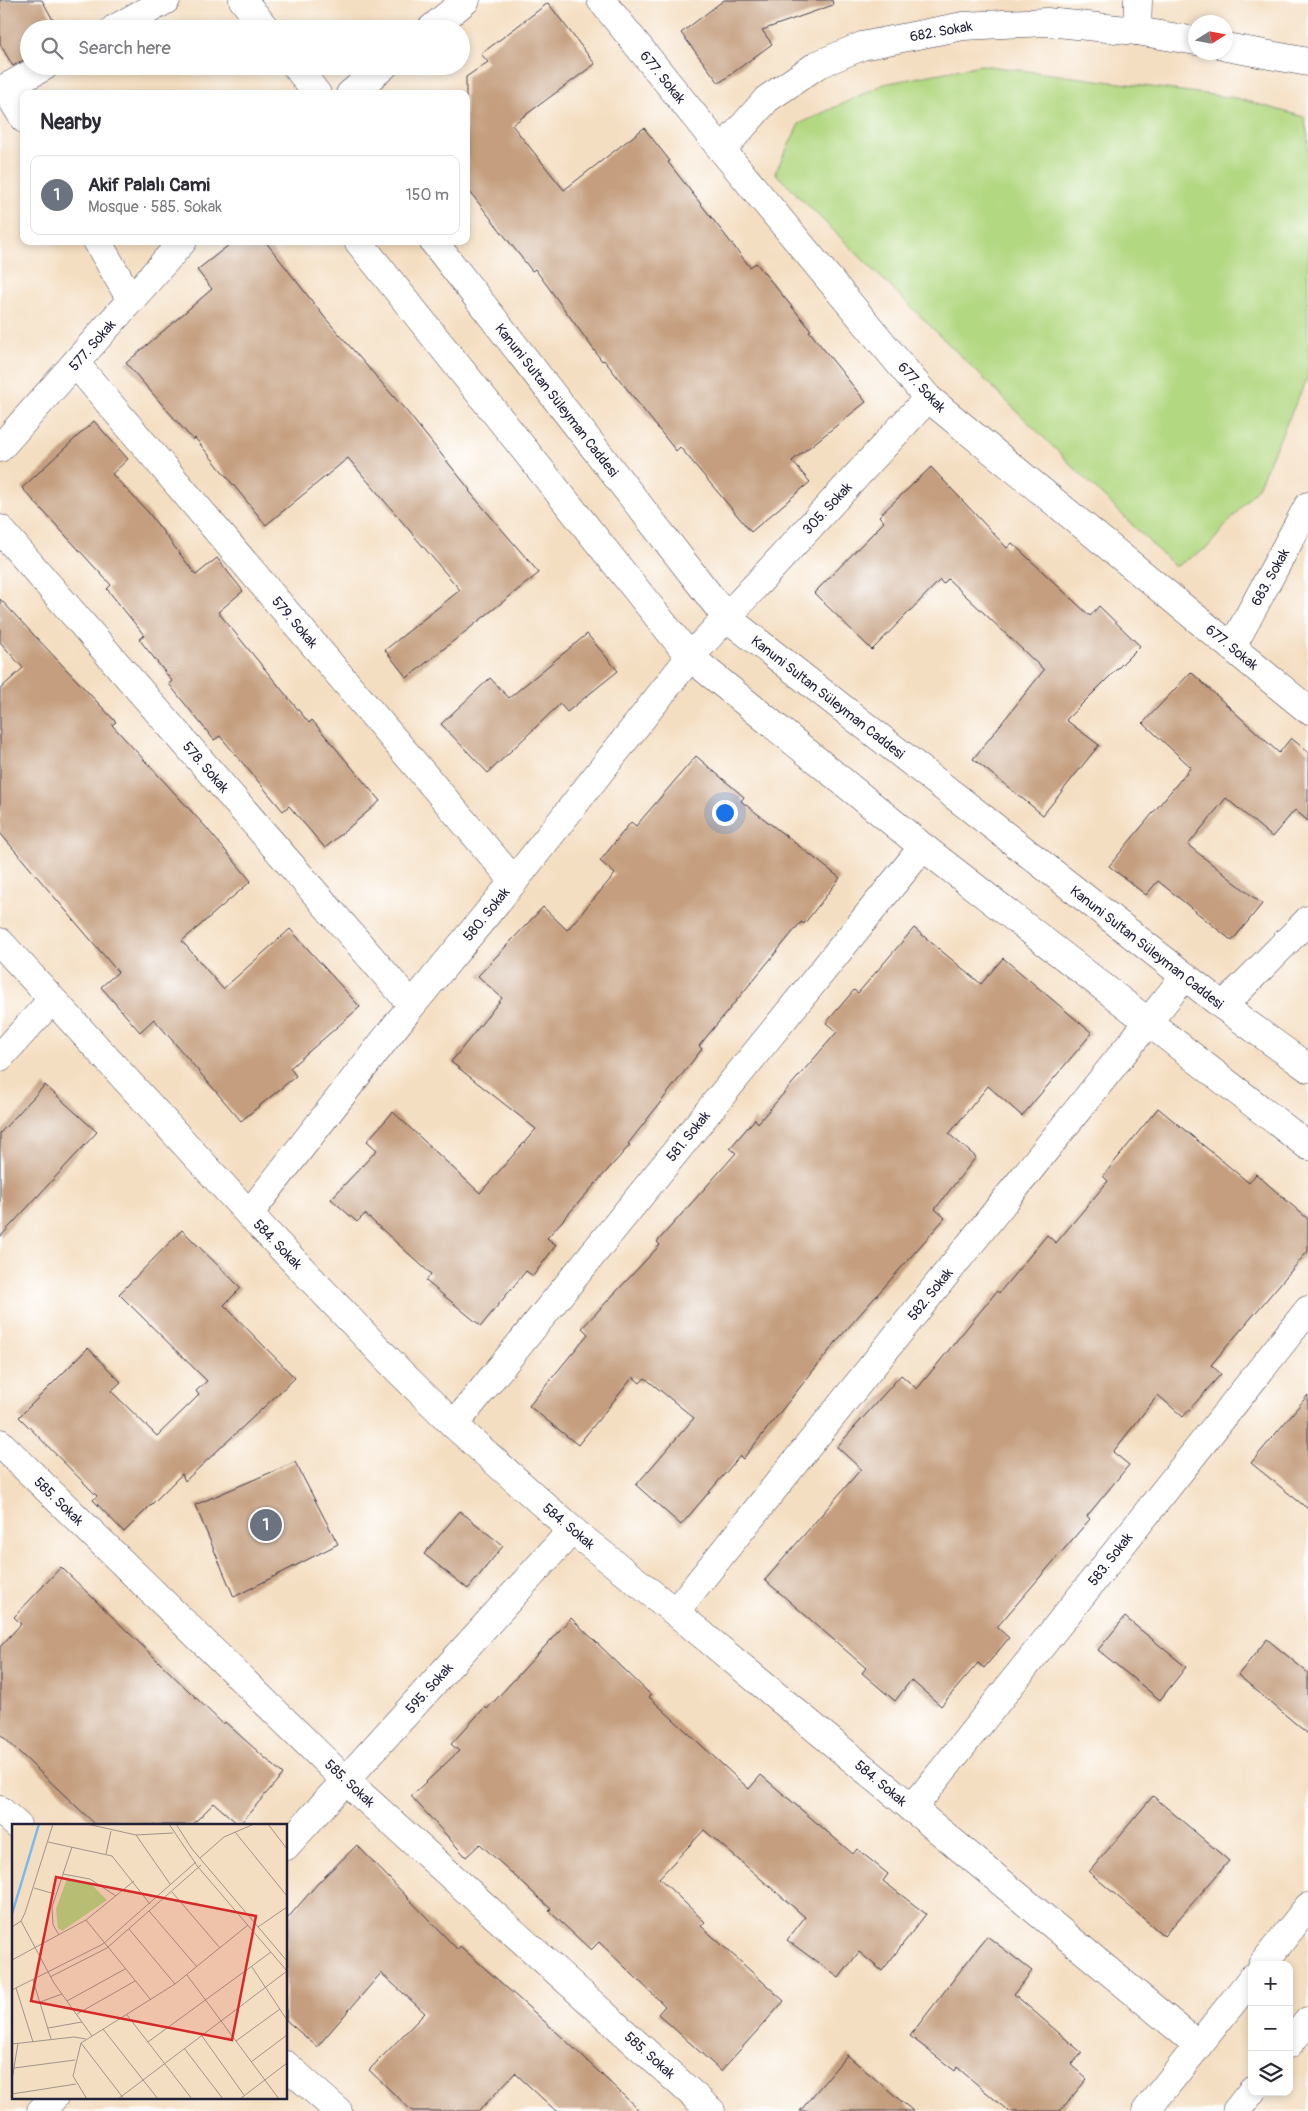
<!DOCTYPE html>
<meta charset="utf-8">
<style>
:root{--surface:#fff;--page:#f2f2f3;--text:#2b2b33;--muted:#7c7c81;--line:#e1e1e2;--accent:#ea580c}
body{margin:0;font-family:Pangolin,sans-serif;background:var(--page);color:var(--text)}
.controls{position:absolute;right:15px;bottom:15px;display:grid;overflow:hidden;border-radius:10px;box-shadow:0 2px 8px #0003}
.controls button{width:45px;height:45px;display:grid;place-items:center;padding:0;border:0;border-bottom:1px solid var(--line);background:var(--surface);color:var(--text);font:25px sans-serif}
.compass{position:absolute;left:1188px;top:15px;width:45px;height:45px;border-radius:50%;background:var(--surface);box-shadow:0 2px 8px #0003;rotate:79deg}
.you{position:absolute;left:724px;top:812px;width:18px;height:18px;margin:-12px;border:4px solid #fff;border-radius:50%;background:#1a73e8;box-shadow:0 0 0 8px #1a73e833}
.badge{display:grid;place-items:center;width:32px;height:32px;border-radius:50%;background:var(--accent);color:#fff;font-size:16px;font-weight:700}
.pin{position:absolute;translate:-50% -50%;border:2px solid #fff;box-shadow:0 1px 5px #0006}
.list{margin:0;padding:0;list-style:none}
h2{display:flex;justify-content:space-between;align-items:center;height:65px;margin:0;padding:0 20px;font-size:21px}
h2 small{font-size:16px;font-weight:400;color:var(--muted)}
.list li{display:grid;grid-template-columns:32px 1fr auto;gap:15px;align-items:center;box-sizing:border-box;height:80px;margin:0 10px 10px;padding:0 10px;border:1px solid var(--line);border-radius:10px}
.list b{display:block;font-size:19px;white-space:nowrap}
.list p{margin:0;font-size:16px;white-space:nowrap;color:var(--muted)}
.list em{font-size:16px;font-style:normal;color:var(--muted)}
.icon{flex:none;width:28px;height:28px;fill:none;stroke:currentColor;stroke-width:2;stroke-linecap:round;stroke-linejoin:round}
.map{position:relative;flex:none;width:1308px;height:2111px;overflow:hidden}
.search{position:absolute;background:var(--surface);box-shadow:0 2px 8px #0003;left:20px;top:20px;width:450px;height:55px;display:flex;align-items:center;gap:12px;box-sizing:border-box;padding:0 18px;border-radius:28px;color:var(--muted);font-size:19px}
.panel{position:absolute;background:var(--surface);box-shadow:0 2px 8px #0003;left:20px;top:90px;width:450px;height:155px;border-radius:10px}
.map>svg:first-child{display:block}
.green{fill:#b3d882;stroke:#6a7d5e}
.building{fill:#c49e7e}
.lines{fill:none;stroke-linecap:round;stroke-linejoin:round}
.minor-casing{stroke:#423e4f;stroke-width:29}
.major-casing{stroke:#423e4f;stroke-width:29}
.minor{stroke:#fff;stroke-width:28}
.major{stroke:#fff;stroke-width:28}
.labels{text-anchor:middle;stroke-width:4.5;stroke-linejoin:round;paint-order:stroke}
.street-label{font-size:14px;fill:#22223b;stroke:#fff}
.inset-river{fill:none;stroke:#79baee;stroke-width:2.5}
.inset-road{fill:none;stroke:#a0938b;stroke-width:1}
.view{fill:#d62828;fill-opacity:0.15;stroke:#d62828;stroke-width:2.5}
.inset-edge{fill:none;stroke:#22223b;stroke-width:2.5}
</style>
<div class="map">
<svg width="1308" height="2111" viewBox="0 0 1308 2111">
<rect width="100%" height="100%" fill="#fff"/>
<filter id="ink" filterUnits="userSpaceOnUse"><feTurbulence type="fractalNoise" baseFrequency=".02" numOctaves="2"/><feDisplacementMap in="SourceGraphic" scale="10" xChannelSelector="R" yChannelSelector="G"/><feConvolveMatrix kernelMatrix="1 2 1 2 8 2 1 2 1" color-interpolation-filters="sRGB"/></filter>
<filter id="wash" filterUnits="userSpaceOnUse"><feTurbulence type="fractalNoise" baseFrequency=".0096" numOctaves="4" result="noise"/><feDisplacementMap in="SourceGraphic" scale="20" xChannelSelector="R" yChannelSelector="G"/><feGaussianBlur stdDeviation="1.12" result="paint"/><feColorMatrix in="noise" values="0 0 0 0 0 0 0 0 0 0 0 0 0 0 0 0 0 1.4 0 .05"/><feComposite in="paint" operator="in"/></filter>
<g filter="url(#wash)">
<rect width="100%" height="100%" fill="#f4dec1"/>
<path class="green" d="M 981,65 L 1236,98 L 1304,117 L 1308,135 L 1308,376 L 1258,487 L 1208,547 L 1175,567 L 775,173 L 799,124 L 884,84 Z"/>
<g id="blocks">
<g class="building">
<path d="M 0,0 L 42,0 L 58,29 L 29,29 L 29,57 L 13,66 L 0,44 Z"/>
<path d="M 724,0 L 832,0 L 833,5 L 762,30 L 772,44 L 719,83 L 681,33 Z"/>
<path d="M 548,3 L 595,64 L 512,125 L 564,190 L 644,128 L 670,161 L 668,162 L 750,267 L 756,263 L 811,330 L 809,331 L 866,402 L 792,461 L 810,482 L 751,532 L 680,447 L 676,451 L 604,360 L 602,361 L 535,269 L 532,271 L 466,187 L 466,77 L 488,62 L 481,54 Z"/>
<path d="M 234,241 L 265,241 L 326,319 L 408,413 L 470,490 L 469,491 L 539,573 L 407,678 L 385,650 L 460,590 L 348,458 L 266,525 L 195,438 L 193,440 L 126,363 L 212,289 L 197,270 Z"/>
<path d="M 94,421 L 128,459 L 112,474 L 148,512 L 196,575 L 217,558 L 243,591 L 218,612 L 309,723 L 312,720 L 380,801 L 325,848 L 289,806 L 283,811 L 220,736 L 214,740 L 169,684 L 172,681 L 139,639 L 144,635 L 107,589 L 111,585 L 22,488 Z"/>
<path d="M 931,467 L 1007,548 L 1012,543 L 1090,616 L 1099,606 L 1140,646 L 1066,720 L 1099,745 L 1043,815 L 973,759 L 1044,670 L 948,579 L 943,584 L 940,580 L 872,650 L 814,593 L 884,522 L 879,516 Z"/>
<path d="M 0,599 L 116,722 L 112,725 L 204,825 L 251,881 L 182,941 L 223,989 L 290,929 L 360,1007 L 290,1068 L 296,1076 L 241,1121 L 154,1019 L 140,1032 L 101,987 L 118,972 L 0,833 L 0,689 L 23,668 L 0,642 Z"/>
<path d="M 587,634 L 618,671 L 567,712 L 560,704 L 488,773 L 441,724 L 490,678 L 509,698 Z"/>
<path d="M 1191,672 L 1279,753 L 1291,738 L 1308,752 L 1308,821 L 1295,810 L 1272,837 L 1226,798 L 1188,845 L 1262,904 L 1232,941 L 1158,881 L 1146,895 L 1109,866 L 1191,767 L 1143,723 Z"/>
<path d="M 696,756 L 744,797 L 741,801 L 840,878 L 804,924 L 801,922 L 699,1046 L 702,1049 L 628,1144 L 630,1145 L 547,1238 L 556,1245 L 533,1276 L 526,1271 L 481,1326 L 426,1281 L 431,1274 L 365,1214 L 357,1222 L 331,1199 L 377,1150 L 367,1141 L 393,1112 L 480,1193 L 536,1129 L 451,1062 L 502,998 L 478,976 L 543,907 L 567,930 L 615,874 L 600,861 L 631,822 L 636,826 Z"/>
<path d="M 914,928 L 981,984 L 1003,958 L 1092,1033 L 1022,1116 L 988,1086 L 949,1134 L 976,1157 L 935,1209 L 945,1218 L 840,1337 L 743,1459 L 740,1456 L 681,1525 L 636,1485 L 694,1418 L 645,1378 L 640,1383 L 633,1377 L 578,1445 L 529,1406 L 588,1334 L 582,1328 L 660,1245 L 657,1242 L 736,1153 L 730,1148 L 755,1119 L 758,1123 L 837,1032 L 826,1023 L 854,990 L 858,993 Z"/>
<path d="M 45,1085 L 97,1132 L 0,1237 L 0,1133 Z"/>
<path d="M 1158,1108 L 1249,1183 L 1256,1174 L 1308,1219 L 1308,1251 L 1211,1365 L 1221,1374 L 1183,1417 L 1158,1395 L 1113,1452 L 1129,1465 L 1087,1516 L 1090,1519 L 997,1627 L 1009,1638 L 984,1668 L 978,1663 L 941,1706 L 911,1680 L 895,1701 L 862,1673 L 866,1668 L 765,1580 L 861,1469 L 837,1447 L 901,1375 L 917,1389 L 997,1291 L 999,1293 L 1047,1235 L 1056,1243 L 1108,1181 L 1103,1176 Z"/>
<path d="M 182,1230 L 241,1288 L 224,1305 L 295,1378 L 185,1481 L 182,1474 L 124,1532 L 93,1500 L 97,1496 L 19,1417 L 88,1348 L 121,1382 L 111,1391 L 157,1436 L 199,1395 L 196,1391 L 207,1381 L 119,1294 Z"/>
<path d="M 1308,1395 L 1308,1509 L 1251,1463 Z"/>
<path d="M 295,1462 L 338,1544 L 234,1597 L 195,1505 Z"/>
<path d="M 460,1511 L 503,1546 L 468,1589 L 424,1554 Z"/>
<path d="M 61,1567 L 223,1724 L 225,1722 L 283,1774 L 239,1825 L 214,1803 L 192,1825 L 96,1825 L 0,1734 L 0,1647 L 21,1624 L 14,1617 Z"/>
<path d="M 1125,1617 L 1186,1667 L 1160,1700 L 1098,1650 Z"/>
<path d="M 571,1618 L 651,1695 L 649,1697 L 749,1789 L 761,1775 L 853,1854 L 857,1849 L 888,1874 L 883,1881 L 926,1914 L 882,1971 L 859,1952 L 839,1978 L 787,1940 L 805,1917 L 704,1830 L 659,1878 L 705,1922 L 701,1926 L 784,2001 L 721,2071 L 658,2014 L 665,2006 L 599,1942 L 591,1950 L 549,1911 L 551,1909 L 480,1844 L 466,1857 L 411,1796 L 459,1751 L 451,1744 L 485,1707 L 487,1709 Z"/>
<path d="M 1267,1639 L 1308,1673 L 1308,1734 L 1238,1675 Z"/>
<path d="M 1153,1796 L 1229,1861 L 1164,1936 L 1089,1872 Z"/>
<path d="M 357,1845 L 458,1950 L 460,1946 L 563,2038 L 640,2111 L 556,2111 L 515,2073 L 479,2111 L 412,2111 L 369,2070 L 425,2013 L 381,1973 L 317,2047 L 286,2020 L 286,1920 L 319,1882 Z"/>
<path d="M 987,1936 L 1032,1971 L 1014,1994 L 1082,2053 L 1071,2065 L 1087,2079 L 1060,2111 L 1008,2111 L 957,2067 L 955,2071 L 910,2036 Z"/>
<path d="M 847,2055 L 913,2111 L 800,2111 Z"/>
</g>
</g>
</g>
<g filter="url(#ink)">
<use href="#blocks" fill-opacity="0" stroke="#423e4f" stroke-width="1"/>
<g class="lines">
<defs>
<g id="minor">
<path d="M 243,0 L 266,29"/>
<path d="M 601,0 L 722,150 L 928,398 L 1308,710"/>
<path d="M 114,29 L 166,0"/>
<path d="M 431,29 L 466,0"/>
<path d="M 1137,31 L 1138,0"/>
<path d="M 1226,47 L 1308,62"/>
<path d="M 296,66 L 317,94"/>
<path d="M 5,88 L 24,119"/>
<path d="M 0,91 L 45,66"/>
<path d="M 350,94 L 384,66"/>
<path d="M 722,150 L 767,99 L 817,65 L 862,46 L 963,26 L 1047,22 L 1137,31 L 1196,41"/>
<path d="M 97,241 L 131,300"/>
<path d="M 358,241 L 690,657 L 923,847 L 1308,1146"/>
<path d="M 433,241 L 726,617 L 1223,1006 L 1308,1068"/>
<path d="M 76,364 L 514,881"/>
<path d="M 0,448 L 183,241"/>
<path d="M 0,529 L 412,1005"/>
<path d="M 1232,647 L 1308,506"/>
<path d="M 0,942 L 249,1214 L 400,1372 L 454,1425 L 572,1530 L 675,1612 L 1198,2045"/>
<path d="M 1223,1006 L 1308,920"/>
<path d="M 0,1057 L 52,1000"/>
<path d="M 249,1214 L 412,1005 L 514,881 L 690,657 L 928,398"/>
<path d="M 454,1425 L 923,847"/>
<path d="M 0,1443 L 345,1780 L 711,2111"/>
<path d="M 675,1612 L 1185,976"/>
<path d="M 912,1809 L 1308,1310"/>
<path d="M 0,1810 L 17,1825"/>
<path d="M 286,1846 L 572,1530"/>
<path d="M 286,2065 L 338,2111"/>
<path d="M 41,2111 L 54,2097"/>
</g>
<g id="major">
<path d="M 1262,1965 L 1308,1907"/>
<path d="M 1289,2044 L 1308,2021"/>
<path d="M 1146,2111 L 1252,1978"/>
<path d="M 1236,2111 L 1252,2091"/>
</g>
</defs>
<use href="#minor" class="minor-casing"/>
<use href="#major" class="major-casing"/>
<use href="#minor" class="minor"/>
<use href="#major" class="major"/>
</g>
</g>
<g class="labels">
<g class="street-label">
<text transform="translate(941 31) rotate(-10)" y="5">682. Sokak</text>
<text transform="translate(663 77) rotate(51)" y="5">677. Sokak</text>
<text transform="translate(92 345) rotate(-49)" y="5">577. Sokak</text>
<text transform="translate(922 387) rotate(47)" y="5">677. Sokak</text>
<text transform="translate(557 400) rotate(52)" y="5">Kanuni Sultan Süleyman Caddesi</text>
<text transform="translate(827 508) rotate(-47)" y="5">305. Sokak</text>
<text transform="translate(1270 577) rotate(-61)" y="5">683. Sokak</text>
<text transform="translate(295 622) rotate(50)" y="5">579. Sokak</text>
<text transform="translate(1232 647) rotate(39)" y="5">677. Sokak</text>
<text transform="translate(828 697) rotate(38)" y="5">Kanuni Sultan Süleyman Caddesi</text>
<text transform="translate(206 767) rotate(49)" y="5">578. Sokak</text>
<text transform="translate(486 914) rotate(-51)" y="5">580. Sokak</text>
<text transform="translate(1147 947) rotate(38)" y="5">Kanuni Sultan Süleyman Caddesi</text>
<text transform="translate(688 1136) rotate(-51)" y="5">581. Sokak</text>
<text transform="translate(278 1244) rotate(46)" y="5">584. Sokak</text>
<text transform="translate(930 1294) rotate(-51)" y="5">582. Sokak</text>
<text transform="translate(59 1501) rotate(44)" y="5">585. Sokak</text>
<text transform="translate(569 1526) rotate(40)" y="5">584. Sokak</text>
<text transform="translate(1110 1559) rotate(-52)" y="5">583. Sokak</text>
<text transform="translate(429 1688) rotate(-48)" y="5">595. Sokak</text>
<text transform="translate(350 1783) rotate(43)" y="5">585. Sokak</text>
<text transform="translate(881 1783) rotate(40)" y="5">584. Sokak</text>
<text transform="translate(650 2055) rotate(42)" y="5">585. Sokak</text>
</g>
</g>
<g transform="translate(12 1824)">
<rect width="275" height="275" fill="#f4dec1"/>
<path d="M 55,55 L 78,59 L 95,76 L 50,107 L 46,104 L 44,85 Z" fill="#b3d882"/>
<path class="inset-river" d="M 0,90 L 27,0"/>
<path class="inset-road" d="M 75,0 L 124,11 L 161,9M 157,0 L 186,43 L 275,147M 164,0 L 180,25 L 275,137M 256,0 L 275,25M 223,8 L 275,72M 124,11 L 158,60M 36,18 L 100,32 L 138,80M 94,30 L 99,7M 188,34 L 212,13 L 242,0M 51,50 L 78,55 L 104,72M 22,64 L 43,70M 160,68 L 208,124M 137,87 L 185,143M 74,96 L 139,176M 9,97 L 42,159 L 80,212M 0,103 L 9,97 L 13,89 L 41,0M 246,103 L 275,83M 117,105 L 163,160M 47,111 L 41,101 L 40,83 L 60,23M 0,136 L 74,96 L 122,57M 240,143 L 275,196M 175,151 L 267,275M 38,153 L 95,124 L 189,41M 21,156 L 39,215M 4,164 L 21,218M 0,166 L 91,120 L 184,38M 55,177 L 113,145M 28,178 L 50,170M 65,190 L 123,157M 115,191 L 180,275M 36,204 L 70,198M 91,205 L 146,275M 190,212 L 232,271M 224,217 L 268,185M 136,218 L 259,128M 69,219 L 112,275M 0,220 L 62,213 L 74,215M 172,224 L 211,275M 239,238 L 275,211M 2,244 L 63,236M 0,256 L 6,219M 0,270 L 64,260M 75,275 L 61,252 L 69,219 L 163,160 L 236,101M 106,275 L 275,147M 228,275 L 275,239"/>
<path class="view" d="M 44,53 L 244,92 L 220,216 L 19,177 Z"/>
<rect width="275" height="275" class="inset-edge"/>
</g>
</svg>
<div class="controls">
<button>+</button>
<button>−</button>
<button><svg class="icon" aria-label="layers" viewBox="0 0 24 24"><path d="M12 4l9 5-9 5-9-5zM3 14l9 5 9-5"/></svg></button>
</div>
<svg class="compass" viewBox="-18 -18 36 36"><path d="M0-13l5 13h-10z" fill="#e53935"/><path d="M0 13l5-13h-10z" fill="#7c7c81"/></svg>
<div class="you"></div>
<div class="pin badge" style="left:266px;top:1525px;background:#6b7280">1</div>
<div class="search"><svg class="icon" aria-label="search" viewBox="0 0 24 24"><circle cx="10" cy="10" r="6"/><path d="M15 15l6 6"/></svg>Search here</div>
<section class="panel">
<h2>Nearby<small></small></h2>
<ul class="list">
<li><span class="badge" style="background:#6b7280">1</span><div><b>Akif Palalı Cami</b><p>Mosque · 585. Sokak</p></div><em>150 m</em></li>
</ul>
</section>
</div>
